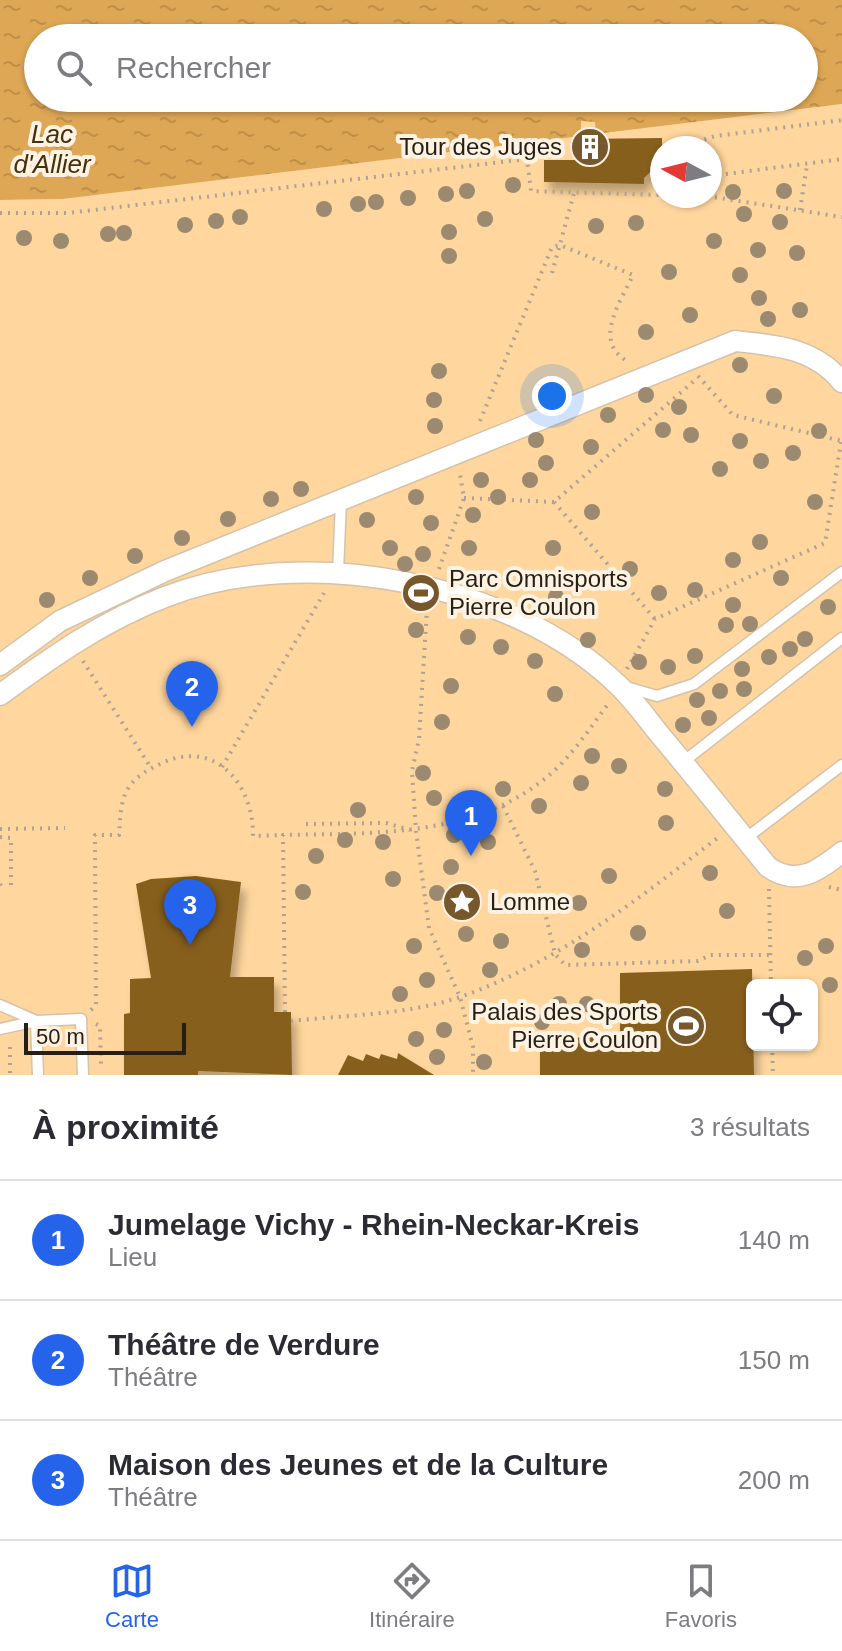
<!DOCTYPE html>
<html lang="fr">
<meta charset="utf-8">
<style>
:root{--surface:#fff;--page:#f2f2f3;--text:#2b2b33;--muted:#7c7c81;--line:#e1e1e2;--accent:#2563eb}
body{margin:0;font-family:Arial,sans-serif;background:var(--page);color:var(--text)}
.controls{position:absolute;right:24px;bottom:24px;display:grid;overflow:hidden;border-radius:12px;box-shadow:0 2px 6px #0004}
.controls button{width:72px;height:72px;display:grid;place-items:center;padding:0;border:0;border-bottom:2px solid var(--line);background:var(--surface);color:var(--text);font:40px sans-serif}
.compass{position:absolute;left:650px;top:136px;width:72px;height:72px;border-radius:50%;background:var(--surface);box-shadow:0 2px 6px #0004;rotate:277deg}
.scale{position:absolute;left:24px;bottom:20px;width:162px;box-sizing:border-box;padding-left:8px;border:4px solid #251f15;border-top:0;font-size:22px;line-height:28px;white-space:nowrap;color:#251f15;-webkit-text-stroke:6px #fef2e3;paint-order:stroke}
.you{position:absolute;left:552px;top:396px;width:28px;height:28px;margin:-20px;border:6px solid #fff;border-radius:50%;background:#1a73e8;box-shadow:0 0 0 12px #1a73e833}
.badge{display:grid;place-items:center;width:52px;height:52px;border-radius:50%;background:var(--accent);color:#fff;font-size:26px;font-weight:700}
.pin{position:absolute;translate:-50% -66px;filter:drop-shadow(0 2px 4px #0008)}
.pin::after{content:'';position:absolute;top:42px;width:28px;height:24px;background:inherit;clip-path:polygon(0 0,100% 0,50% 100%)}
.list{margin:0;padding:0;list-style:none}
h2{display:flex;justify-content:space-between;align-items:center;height:104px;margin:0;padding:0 32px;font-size:34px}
h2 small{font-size:26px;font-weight:400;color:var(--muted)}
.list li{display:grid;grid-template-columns:52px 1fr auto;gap:24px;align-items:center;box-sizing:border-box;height:120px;padding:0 32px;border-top:2px solid var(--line)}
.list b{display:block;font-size:30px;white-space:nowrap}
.list p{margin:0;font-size:26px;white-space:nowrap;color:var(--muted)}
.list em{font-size:26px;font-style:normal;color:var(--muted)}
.icon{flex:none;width:44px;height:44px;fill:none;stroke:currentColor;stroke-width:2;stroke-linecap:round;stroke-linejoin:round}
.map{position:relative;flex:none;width:842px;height:1075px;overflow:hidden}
.search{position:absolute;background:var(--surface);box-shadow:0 2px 6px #0004;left:24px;right:24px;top:24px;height:88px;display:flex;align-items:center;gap:20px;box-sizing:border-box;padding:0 28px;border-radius:44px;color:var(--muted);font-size:30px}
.sheet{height:464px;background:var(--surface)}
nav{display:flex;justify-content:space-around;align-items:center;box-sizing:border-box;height:112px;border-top:2px solid var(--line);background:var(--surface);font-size:22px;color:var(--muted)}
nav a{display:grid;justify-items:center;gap:4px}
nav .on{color:var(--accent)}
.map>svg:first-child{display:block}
.garden{fill:#ffd69d;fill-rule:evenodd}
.water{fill:url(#water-ripples);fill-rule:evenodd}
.building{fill:#875f1e;filter:url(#shadow)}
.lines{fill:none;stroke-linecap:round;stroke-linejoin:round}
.service-casing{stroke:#d5c2a9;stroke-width:13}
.minor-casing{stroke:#d5c2a9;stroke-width:23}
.path{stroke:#aca295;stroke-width:4;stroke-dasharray:2 6;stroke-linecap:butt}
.service{stroke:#fff;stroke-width:10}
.minor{stroke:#fff;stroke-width:20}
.tree{fill:#9c8a70}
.labels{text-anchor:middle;stroke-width:8;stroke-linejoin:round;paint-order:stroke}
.poi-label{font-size:24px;fill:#251f15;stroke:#fef2e3;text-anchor:end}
.water-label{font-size:26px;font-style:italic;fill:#46300c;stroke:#fef2e3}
</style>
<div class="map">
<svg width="842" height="1075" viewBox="0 0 842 1075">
<defs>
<pattern id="water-ripples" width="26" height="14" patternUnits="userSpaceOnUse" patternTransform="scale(2)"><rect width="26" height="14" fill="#dea755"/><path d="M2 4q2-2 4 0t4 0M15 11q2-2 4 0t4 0" fill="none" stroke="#be8f49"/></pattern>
<filter id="shadow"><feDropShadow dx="5" dy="9" stdDeviation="4" flood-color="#0004"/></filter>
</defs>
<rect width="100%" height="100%" fill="#fef2e3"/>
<path class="garden" d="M 842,104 L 842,1075 L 0,1075 L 0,200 L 63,199 L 580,136 L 580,121 L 596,121 L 596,134 ZM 662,148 L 710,148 L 710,196 L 662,196 ZM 752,985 L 812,985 L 812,1045 L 752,1045 Z"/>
<path class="water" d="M 0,0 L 842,0 L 842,104 L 596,134 L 595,122 L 581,121 L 581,136 L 63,199 L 0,200 ZM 38,38 L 804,38 L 804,98 L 38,98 Z"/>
<g class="building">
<path d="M 662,138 L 662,161 L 644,178 L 644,184 L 544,182 L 544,160 L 581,160 L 581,139 Z"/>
<path d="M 196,876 L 241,882 L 230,977 L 274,977 L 274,1012 L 291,1012 L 292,1075 L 198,1071 L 198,1075 L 124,1075 L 124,1014 L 130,1013 L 130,979 L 151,978 L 136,884 L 151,879 Z"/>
<path d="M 752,969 L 754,1075 L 540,1075 L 540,1038 L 620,1037 L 620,973 Z"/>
<path d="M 398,1053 L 434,1075 L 338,1075 L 348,1055 L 363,1061 L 366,1054 L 379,1059 L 381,1054 L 397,1059 Z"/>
</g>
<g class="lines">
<defs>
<g id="service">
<path d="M 338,572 L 341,501"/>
<path d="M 623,686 L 657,696 L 694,684 L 842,572"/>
<path d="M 683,762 L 842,638"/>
<path d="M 745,839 L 842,765"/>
<path d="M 0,1005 L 34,1020"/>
<path d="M 36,1021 L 38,1075"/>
<path d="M 0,1029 L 36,1021 L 81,1019 L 83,1075"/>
</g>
<g id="minor">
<path d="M 0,665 L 60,621 L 165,571 L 735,341 C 775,345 815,348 842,382"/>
<path d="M 0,695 C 53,656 103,621 165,597 C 303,543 511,581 618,685 C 634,700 647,719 661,736 C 697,779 732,823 768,867 C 797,887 818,871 842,852"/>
</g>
</defs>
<use href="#service" class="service-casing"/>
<use href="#minor" class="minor-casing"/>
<g class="path">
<path d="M 693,148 L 694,143 L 715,136 L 842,120"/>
<path d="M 710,176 L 842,159"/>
<path d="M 707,196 L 842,217"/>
<path d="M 800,210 L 807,165"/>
<path d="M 0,213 L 68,213 L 527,159 L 531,191 L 662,195"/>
<path d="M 552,273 L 574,193"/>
<path d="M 698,376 L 733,415 L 842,441"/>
<path d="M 480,421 L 552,247 L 560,245 L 633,275 C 621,301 592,341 627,361"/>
<path d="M 464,498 L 554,502 L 694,381"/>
<path d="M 554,502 L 655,619"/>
<path d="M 439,569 L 464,498 L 460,474"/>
<path d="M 427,608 L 419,739 L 412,771 L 416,831 L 429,928 L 460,997 L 473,1047 L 473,1075"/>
<path d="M 83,661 L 151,768"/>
<path d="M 627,669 L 655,619 L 825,543 L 841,442"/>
<path d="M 222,767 L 324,593"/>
<path d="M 503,806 L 535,871 L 555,954 L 565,965 L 698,961 L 710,955 L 770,955"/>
<path d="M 306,824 L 386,823 L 410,830"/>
<path d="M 0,829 L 65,828"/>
<path d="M 0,837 L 11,838 L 11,889"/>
<path d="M 0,884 L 3,889"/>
<path d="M 829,887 L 842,890"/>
<path d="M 769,889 L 771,985"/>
<path d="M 91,1010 L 96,1005 L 95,835 L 119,835 C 120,821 120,805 126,792 C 133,778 147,770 160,764 C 214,737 254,784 253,836 L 283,835"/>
<path d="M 285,1012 L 283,835 C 379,833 489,838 562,763 C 579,745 593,724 608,704"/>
<path d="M 291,1021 C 347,1015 407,1015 460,997 C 559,962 638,899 720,836"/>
<path d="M 96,1024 L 100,1026 L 101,1065"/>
<path d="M 772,1045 L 773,1075"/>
<path d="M 10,1047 L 10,1075"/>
</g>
<use href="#service" class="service"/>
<use href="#minor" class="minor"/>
</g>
<g class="tree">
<circle cx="513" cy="185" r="8"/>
<circle cx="467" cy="191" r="8"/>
<circle cx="784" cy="191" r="8"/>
<circle cx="733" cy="192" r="8"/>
<circle cx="446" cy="194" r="8"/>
<circle cx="408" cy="198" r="8"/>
<circle cx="376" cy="202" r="8"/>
<circle cx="358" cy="204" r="8"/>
<circle cx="324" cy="209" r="8"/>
<circle cx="744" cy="214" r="8"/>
<circle cx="240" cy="217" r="8"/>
<circle cx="485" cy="219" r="8"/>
<circle cx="216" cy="221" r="8"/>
<circle cx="780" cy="222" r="8"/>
<circle cx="636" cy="223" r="8"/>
<circle cx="185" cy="225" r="8"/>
<circle cx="596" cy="226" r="8"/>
<circle cx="449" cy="232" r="8"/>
<circle cx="124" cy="233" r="8"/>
<circle cx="108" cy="234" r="8"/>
<circle cx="24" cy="238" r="8"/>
<circle cx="61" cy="241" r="8"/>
<circle cx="714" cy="241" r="8"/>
<circle cx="758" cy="250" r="8"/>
<circle cx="797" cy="253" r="8"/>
<circle cx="449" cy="256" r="8"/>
<circle cx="669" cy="272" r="8"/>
<circle cx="740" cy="275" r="8"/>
<circle cx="759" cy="298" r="8"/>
<circle cx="800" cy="310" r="8"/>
<circle cx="690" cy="315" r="8"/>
<circle cx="768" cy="319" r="8"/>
<circle cx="646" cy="332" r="8"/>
<circle cx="740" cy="365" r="8"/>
<circle cx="439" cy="371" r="8"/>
<circle cx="646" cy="395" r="8"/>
<circle cx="774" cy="396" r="8"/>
<circle cx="434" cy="400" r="8"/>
<circle cx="679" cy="407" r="8"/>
<circle cx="608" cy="415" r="8"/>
<circle cx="435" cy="426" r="8"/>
<circle cx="663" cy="430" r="8"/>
<circle cx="819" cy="431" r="8"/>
<circle cx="691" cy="435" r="8"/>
<circle cx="536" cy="440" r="8"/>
<circle cx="740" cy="441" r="8"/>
<circle cx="591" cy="447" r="8"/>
<circle cx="793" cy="453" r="8"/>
<circle cx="761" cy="461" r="8"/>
<circle cx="546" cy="463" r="8"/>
<circle cx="720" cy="469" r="8"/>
<circle cx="481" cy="480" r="8"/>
<circle cx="530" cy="480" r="8"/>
<circle cx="301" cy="489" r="8"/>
<circle cx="416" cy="497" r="8"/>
<circle cx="498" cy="497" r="8"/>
<circle cx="271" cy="499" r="8"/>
<circle cx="815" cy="502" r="8"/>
<circle cx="592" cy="512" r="8"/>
<circle cx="473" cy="515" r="8"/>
<circle cx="228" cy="519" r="8"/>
<circle cx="367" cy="520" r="8"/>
<circle cx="431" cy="523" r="8"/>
<circle cx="182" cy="538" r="8"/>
<circle cx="760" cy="542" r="8"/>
<circle cx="390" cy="548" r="8"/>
<circle cx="469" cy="548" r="8"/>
<circle cx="553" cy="548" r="8"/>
<circle cx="423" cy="554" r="8"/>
<circle cx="135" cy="556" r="8"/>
<circle cx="733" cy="560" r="8"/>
<circle cx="405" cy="564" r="8"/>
<circle cx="630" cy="569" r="8"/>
<circle cx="90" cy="578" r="8"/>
<circle cx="781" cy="578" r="8"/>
<circle cx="695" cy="590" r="8"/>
<circle cx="659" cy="593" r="8"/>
<circle cx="556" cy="597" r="8"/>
<circle cx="47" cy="600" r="8"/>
<circle cx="733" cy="605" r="8"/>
<circle cx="828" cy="607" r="8"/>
<circle cx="750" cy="624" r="8"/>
<circle cx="726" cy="625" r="8"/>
<circle cx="416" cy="630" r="8"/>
<circle cx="468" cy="637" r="8"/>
<circle cx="805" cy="639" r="8"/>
<circle cx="588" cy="640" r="8"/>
<circle cx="501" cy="647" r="8"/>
<circle cx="790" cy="649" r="8"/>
<circle cx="695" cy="656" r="8"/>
<circle cx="769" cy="657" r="8"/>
<circle cx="535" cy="661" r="8"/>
<circle cx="639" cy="662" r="8"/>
<circle cx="668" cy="667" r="8"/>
<circle cx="742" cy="669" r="8"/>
<circle cx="451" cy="686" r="8"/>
<circle cx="744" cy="689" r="8"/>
<circle cx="720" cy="691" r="8"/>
<circle cx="555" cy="694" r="8"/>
<circle cx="697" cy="700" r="8"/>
<circle cx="709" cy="718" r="8"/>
<circle cx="442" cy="722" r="8"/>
<circle cx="683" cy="725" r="8"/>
<circle cx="592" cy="756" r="8"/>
<circle cx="619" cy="766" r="8"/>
<circle cx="423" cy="773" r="8"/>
<circle cx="581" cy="783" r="8"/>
<circle cx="503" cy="789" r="8"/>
<circle cx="665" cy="789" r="8"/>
<circle cx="434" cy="798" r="8"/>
<circle cx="466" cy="799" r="8"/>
<circle cx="539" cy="806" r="8"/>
<circle cx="358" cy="810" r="8"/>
<circle cx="666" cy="823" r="8"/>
<circle cx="454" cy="835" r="8"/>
<circle cx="345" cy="840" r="8"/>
<circle cx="383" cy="842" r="8"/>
<circle cx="488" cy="842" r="8"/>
<circle cx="316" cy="856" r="8"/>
<circle cx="451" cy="867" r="8"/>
<circle cx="710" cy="873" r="8"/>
<circle cx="609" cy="876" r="8"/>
<circle cx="393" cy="879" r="8"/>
<circle cx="303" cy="892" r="8"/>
<circle cx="437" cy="893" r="8"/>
<circle cx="579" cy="903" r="8"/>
<circle cx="727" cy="911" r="8"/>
<circle cx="638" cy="933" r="8"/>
<circle cx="466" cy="934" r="8"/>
<circle cx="501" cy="941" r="8"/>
<circle cx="414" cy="946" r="8"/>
<circle cx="826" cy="946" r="8"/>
<circle cx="582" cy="950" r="8"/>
<circle cx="805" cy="958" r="8"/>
<circle cx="490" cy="970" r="8"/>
<circle cx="427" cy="980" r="8"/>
<circle cx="830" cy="985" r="8"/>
<circle cx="400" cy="994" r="8"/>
<circle cx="559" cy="1004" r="8"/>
<circle cx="587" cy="1004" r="8"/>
<circle cx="542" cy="1022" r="8"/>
<circle cx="444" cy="1030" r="8"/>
<circle cx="416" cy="1039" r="8"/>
<circle cx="437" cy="1057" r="8"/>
<circle cx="484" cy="1062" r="8"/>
</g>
<defs>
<symbol id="building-disc" viewBox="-11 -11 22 22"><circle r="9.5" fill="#76582c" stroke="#fef2e3"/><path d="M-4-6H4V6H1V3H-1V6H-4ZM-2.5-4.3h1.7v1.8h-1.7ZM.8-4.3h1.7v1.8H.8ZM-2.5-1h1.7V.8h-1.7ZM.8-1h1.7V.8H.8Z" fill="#fff"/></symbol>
<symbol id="stadium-disc" viewBox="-11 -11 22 22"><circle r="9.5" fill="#76582c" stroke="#fef2e3"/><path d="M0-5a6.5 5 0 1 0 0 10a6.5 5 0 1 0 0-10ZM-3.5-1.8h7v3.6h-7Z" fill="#fff"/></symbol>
<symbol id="sight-disc" viewBox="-11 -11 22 22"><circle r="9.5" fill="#76582c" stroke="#fef2e3"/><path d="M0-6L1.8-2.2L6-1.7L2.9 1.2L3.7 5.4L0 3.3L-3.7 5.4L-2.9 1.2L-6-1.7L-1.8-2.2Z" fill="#fff"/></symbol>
</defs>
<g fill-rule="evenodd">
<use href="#building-disc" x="568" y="125" width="44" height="44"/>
<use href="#stadium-disc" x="399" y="571" width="44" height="44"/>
<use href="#sight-disc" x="440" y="880" width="44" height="44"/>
<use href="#stadium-disc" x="664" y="1004" width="44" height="44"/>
</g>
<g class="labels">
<g class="poi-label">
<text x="562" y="155">Tour des Juges</text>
<text x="449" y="587" text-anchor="start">Parc Omnisports<tspan x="449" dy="28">Pierre Coulon</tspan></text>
<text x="490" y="910" text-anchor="start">Lomme</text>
<text x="658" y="1020">Palais des Sports<tspan x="658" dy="28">Pierre Coulon</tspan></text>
</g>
<g class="water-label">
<text x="52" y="143">Lac<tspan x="52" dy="30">d'Allier</tspan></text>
</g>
</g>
</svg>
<div class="controls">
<button><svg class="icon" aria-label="locate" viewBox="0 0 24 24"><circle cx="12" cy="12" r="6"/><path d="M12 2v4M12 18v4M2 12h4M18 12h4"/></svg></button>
</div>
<svg class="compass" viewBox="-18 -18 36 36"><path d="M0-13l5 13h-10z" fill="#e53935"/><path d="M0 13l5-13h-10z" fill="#7c7c81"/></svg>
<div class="scale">50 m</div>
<div class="you"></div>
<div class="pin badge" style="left:471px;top:856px">1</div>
<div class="pin badge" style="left:192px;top:727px">2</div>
<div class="pin badge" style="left:190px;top:945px">3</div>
<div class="search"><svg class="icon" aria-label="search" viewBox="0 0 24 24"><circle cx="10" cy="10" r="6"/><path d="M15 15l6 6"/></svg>Rechercher</div>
</div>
<section class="sheet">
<h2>À proximité<small>3 résultats</small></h2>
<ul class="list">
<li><span class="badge">1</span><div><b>Jumelage Vichy - Rhein-Neckar-Kreis</b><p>Lieu</p></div><em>140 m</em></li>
<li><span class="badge">2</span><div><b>Théâtre de Verdure</b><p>Théâtre</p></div><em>150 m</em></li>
<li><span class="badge">3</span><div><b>Maison des Jeunes et de la Culture</b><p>Théâtre</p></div><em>200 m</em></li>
</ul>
</section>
<nav>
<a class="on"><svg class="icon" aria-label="map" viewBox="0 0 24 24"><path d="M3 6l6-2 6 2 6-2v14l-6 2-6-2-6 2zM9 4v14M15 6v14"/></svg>Carte</a>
<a><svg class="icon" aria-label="directions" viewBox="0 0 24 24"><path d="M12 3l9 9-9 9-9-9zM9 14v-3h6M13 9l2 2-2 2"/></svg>Itinéraire</a>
<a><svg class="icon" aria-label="saved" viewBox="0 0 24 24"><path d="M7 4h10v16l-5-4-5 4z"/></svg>Favoris</a>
</nav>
